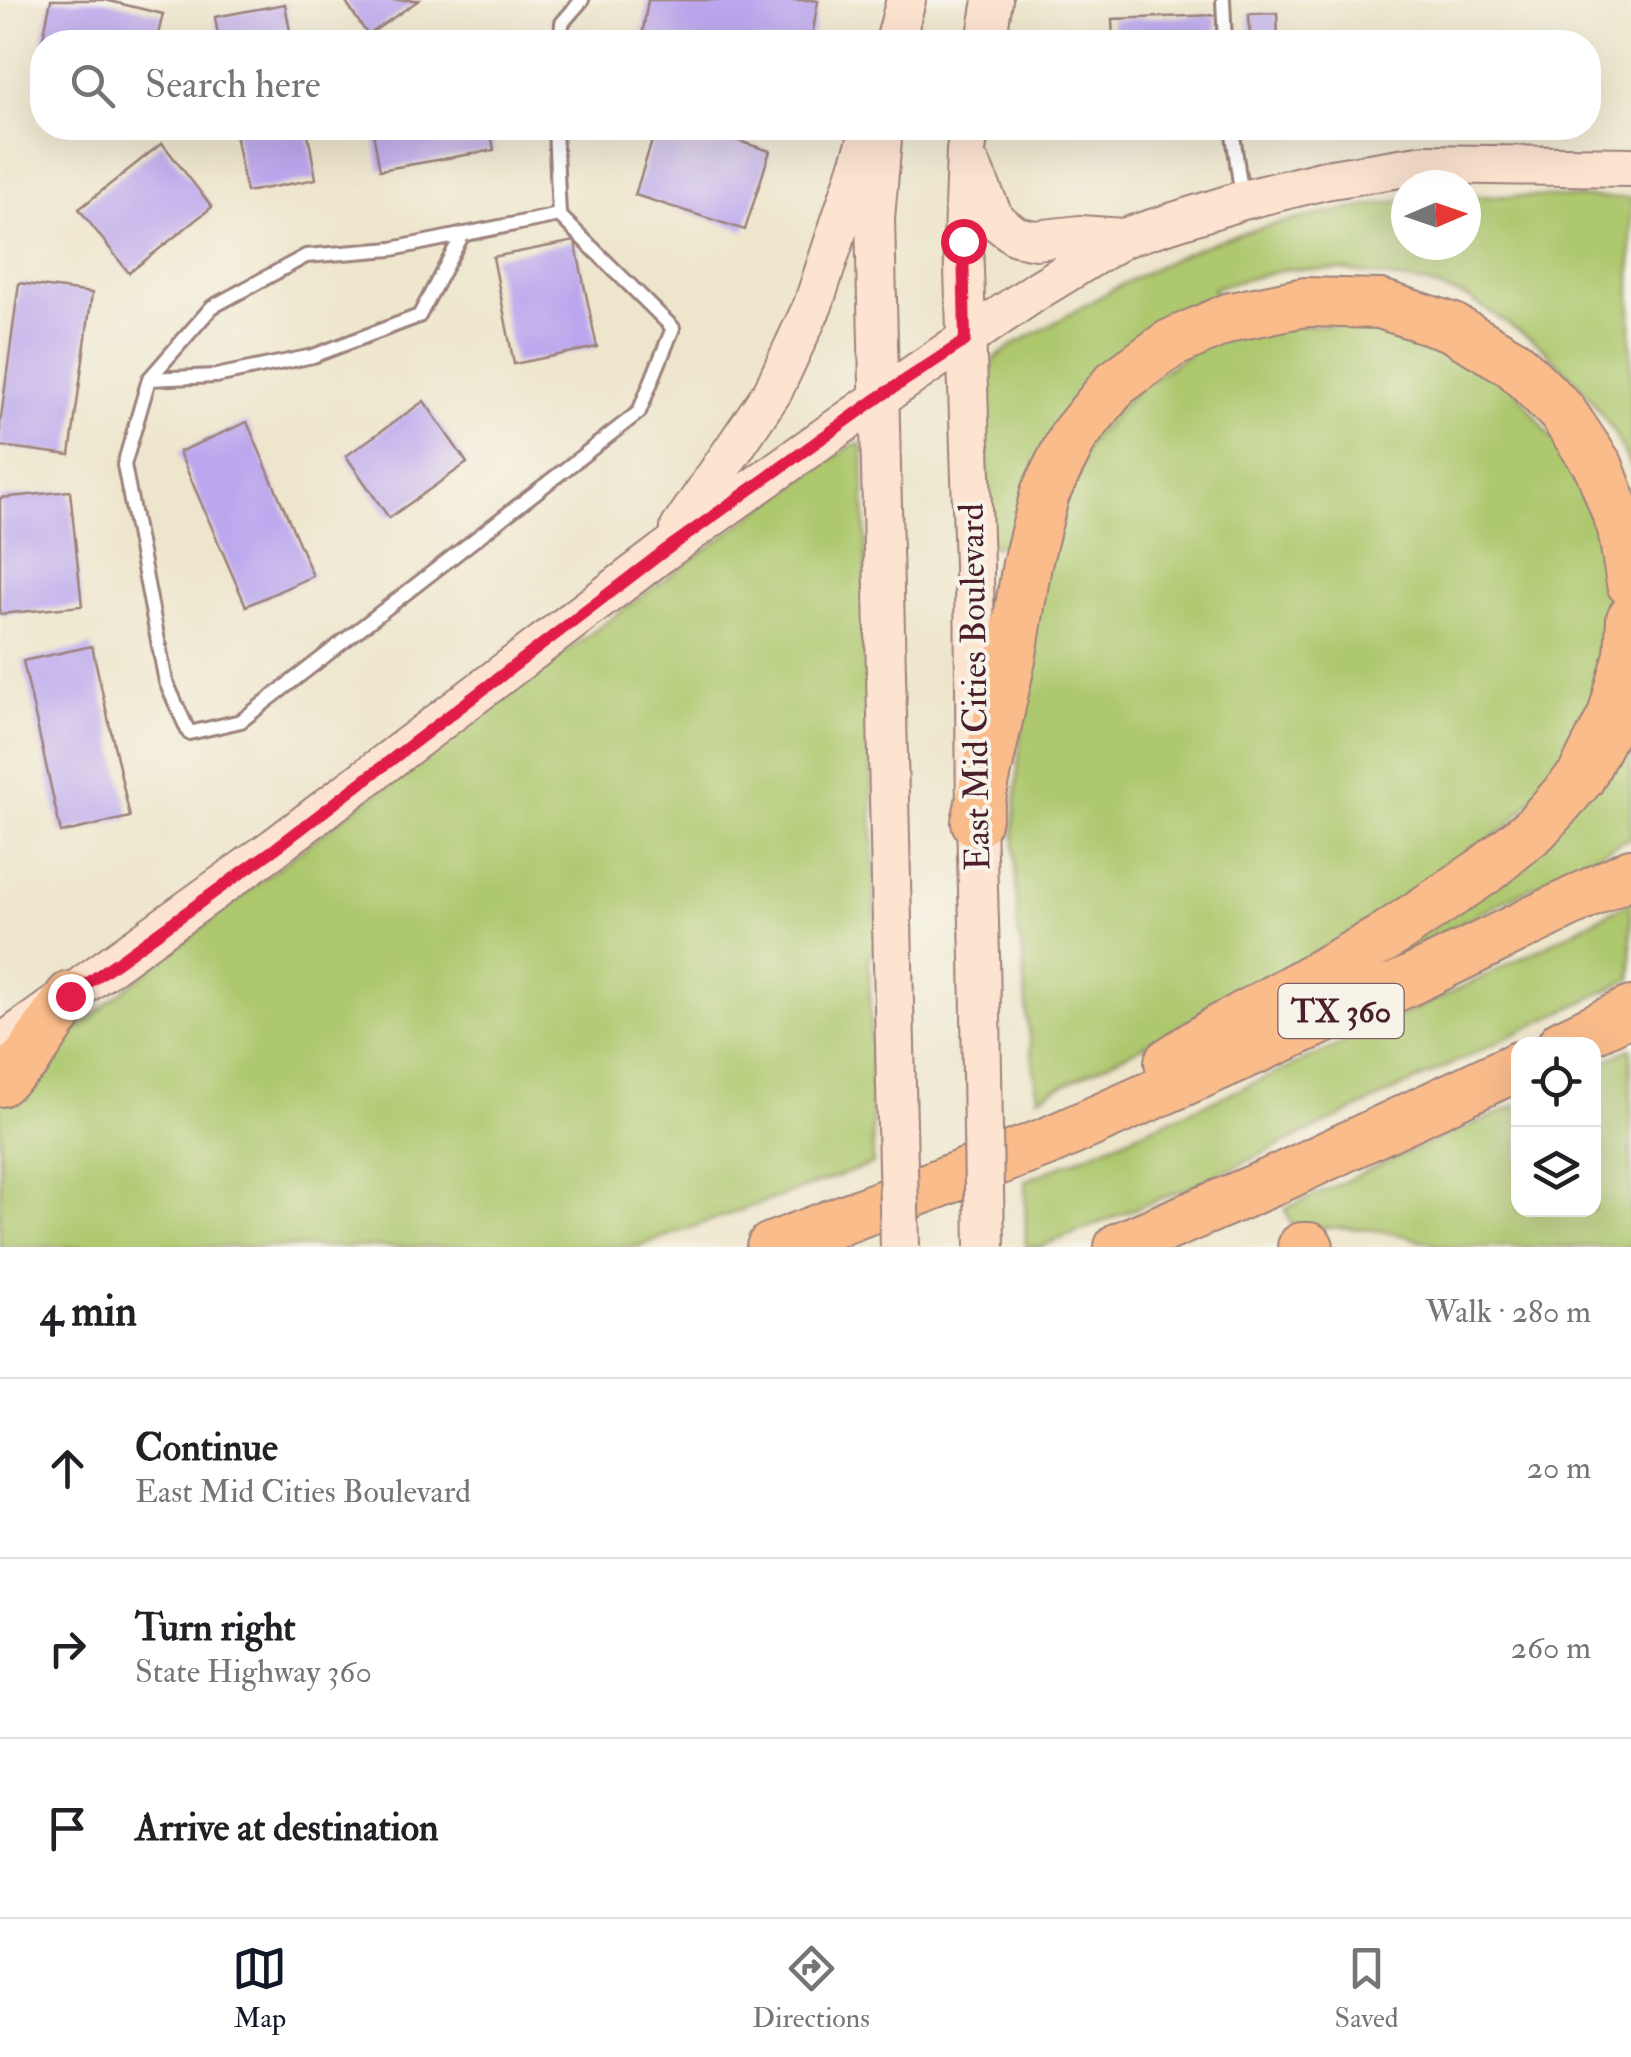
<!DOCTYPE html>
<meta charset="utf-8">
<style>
:root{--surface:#fff;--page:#f6f6f6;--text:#202124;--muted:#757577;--line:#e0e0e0;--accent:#111827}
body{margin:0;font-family:"IM FELL Double Pica",serif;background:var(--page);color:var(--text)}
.controls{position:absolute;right:30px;bottom:30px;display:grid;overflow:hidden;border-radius:20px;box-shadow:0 10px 40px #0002}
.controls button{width:90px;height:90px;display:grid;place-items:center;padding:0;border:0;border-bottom:2px solid var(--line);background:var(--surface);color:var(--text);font:50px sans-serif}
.compass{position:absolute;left:1391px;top:170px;width:90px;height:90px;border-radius:50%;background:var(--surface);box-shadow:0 10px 40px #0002;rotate:88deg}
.stop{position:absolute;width:30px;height:30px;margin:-22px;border:8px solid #e11d48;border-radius:50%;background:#fff}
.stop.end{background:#e11d48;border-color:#fff;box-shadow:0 2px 10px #0008}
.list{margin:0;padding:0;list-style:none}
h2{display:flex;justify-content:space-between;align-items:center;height:130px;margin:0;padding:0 40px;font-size:42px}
h2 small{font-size:32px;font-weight:400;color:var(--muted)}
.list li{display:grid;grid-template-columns:65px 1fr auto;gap:30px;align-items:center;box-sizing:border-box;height:180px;padding:0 40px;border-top:2px solid var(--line)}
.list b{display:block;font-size:38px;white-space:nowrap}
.list p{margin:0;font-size:32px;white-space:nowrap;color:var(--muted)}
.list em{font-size:32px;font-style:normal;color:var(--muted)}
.icon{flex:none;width:55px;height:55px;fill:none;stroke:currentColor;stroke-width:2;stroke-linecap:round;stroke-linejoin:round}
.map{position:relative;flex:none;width:1631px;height:1247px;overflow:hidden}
.search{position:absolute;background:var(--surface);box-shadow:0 10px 40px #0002;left:30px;right:30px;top:30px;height:110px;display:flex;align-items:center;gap:25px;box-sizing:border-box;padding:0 35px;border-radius:40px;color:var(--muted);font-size:38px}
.sheet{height:670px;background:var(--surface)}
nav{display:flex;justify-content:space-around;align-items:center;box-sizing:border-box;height:140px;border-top:2px solid var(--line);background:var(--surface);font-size:28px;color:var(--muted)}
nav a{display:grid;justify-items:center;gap:5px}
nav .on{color:var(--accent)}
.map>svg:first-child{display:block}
.green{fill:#aec86e;stroke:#7c744c;stroke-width:2.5}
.building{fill:#bca7ee}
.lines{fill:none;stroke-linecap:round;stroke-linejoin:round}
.lane-casing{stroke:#9c827c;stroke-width:18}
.secondary-casing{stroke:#9c827c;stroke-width:42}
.highway-casing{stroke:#9c827c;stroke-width:52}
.lane{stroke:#fff;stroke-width:12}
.secondary{stroke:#fde4d1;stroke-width:38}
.highway{stroke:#fabc8b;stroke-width:48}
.secondary-bridge-casing{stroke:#9c827c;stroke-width:42;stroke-linecap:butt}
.secondary-bridge{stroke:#fde4d1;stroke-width:38}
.route{stroke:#e11d48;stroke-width:12}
.labels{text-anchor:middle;stroke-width:8;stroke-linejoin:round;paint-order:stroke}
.shield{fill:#f7f3e8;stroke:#7e5f64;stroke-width:2.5}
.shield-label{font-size:32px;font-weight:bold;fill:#4a1f2b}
.street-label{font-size:35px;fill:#4a1f2b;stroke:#f7f3e8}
</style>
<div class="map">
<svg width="1631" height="1247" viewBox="0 0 1631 1247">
<rect width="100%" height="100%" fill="#f7f3e8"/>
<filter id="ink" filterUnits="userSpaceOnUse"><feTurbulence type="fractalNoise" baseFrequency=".01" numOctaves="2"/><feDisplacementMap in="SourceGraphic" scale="20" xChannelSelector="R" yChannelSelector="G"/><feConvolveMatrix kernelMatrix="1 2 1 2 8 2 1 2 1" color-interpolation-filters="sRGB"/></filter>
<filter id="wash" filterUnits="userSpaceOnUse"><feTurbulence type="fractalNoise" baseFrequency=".0048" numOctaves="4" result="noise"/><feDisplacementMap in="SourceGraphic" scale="40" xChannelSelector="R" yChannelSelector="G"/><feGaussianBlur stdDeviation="2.25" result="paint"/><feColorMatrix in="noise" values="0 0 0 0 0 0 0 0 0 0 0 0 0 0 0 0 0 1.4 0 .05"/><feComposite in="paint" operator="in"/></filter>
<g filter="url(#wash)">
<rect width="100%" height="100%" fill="#eee6cc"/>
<g class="green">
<path d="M 1496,196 L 1631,198 L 1631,467 L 1612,429 L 1581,386 L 1540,345 L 1470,299 L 1428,284 L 1342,270 L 1286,269 L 1213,288 L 1218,301 L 1199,309 L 1015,545 L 986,546 L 985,373 C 997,349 1029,337 1052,324 C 1101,296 1150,267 1203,246 C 1266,222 1339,211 1406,200 L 1406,245 L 1466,245 L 1466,197 Z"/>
<path d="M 1266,325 L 1399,327 L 1514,387 L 1592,493 L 1612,559 L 1612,633 L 1594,711 L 1561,769 L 1504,829 L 1337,942 L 1149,1043 L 1038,1097 L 1027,1019 L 1023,955 L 1018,933 L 1014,829 L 1020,742 L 1033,620 L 1048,545 L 1088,446 L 1138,389 L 1202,344 Z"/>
<path d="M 860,444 L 863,450 L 876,953 L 869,954 L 873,1164 L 636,1247 L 0,1247 L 0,1095 C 255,872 533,677 806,476 L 853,445 Z"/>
<path d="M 1631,701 L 1631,837 L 1392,958 Z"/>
<path d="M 1631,901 L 1631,979 L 1207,1180 L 1040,1247 L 1026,1247 L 1025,1181 C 1230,1095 1436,1006 1631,901 Z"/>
<path d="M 1631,1048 L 1631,1247 L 1442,1247 C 1391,1229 1347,1224 1293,1229 L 1285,1209 L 1406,1153 L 1518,1105 L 1518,1210 L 1594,1210 L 1594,1067 Z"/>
</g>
<g id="blocks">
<g class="building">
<path d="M 51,0 L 105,0 L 163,14 L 156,42 L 42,42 Z"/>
<path d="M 344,0 L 419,0 L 368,35 Z"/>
<path d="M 648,0 L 811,0 L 818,1 L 811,42 L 641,42 Z"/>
<path d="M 285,4 L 292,42 L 219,42 L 215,17 Z"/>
<path d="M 1277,13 L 1278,42 L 1250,42 L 1249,14 Z"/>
<path d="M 1216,15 L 1217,42 L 1113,42 L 1112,19 Z"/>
<path d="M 234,128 L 307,128 L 316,179 L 246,192 Z"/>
<path d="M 372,128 L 490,128 L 494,150 L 380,170 Z"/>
<path d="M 656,128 L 698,128 L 770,151 L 745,230 L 635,195 Z"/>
<path d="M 162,143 L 212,207 L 129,273 L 79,209 Z"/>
<path d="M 575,241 L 597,347 L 514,364 L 493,257 Z"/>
<path d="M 19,283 L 92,293 L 70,455 L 0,446 L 0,425 Z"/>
<path d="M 424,401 L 467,463 L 389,518 L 346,456 Z"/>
<path d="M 247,422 L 313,576 L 246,606 L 179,452 Z"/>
<path d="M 70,491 L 82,606 L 0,614 L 0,498 Z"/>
<path d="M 92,646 L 130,817 L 61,833 L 23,661 Z"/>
</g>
</g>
</g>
<g filter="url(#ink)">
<use href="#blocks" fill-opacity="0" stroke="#9c827c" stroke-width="2.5"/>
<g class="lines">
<defs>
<g id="lane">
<path d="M 1223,0 L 1225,42"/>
<path d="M 561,42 L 562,23 L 582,0"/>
<path d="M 555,128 L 559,215"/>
<path d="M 1232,128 L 1242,197"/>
<path d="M 559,215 L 673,328 L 639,412 L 241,721 L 189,733 L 166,682 L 124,465 L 149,379 L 212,307 L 306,256 L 392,249 Z"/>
<path d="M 149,379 L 216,376 L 313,356 L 419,316 L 463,234"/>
</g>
<g id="secondary">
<path d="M 895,42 L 906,0"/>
<path d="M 986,42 L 993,0"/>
<path d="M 883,128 L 875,218 L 893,963"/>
<path d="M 970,128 L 966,150 L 963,241 L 974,565 L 976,822 L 980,956"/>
<path d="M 972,167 L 995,220 L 1016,236 L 1035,240 L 1080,235 L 1123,238"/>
<path d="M 680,528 L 773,391 L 813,305 L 866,144"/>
<path d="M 0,1045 L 275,847 L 663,552 L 878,399 L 1038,290 L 1123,238 L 1243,200 L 1325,180 L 1425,164 L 1631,167"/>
</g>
<g id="highway">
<path d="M 976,822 L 1011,660 L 1027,564 L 1045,493 L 1074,435 L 1116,383 L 1170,344 L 1231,317 L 1305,302 L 1380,304 L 1451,327 L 1513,363 L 1562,412 L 1599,467 L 1622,528 L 1631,583"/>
<path d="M 1562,1044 L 1631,1011"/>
<path d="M 1169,1062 L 1218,1030 L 1381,940 L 1484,871 L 1535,829 L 1581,777 L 1612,716 L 1629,655 L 1631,619"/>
<path d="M 0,1082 L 27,1059 L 70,996"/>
<path d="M 771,1247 L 1047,1142 L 1405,983 L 1631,873"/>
<path d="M 1119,1247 L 1269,1183 L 1518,1066"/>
<path d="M 1302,1247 L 1309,1247"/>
</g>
</defs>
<use href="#lane" class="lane-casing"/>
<use href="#secondary" class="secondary-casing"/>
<use href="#highway" class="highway-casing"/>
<use href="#lane" class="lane"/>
<use href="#secondary" class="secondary"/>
<use href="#highway" class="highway"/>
<defs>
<g id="secondary-bridge">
<path d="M 980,956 L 985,1247"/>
<path d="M 893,963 L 900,1247"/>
</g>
</defs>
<use href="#secondary-bridge" class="secondary-bridge-casing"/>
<use href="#secondary-bridge" class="secondary-bridge"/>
</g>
</g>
<g class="lines" filter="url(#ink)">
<path class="route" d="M 70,996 L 276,848 L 663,552 L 878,398 L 965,341 L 963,241"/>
</g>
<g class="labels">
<rect class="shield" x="1278.5" y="984" width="125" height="54" rx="8"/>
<g class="shield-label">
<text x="1341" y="1022">TX 360</text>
</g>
<g class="street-label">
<text transform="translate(974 687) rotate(-91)" y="12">East Mid Cities Boulevard</text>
</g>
</g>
</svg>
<div class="controls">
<button><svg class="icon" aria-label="locate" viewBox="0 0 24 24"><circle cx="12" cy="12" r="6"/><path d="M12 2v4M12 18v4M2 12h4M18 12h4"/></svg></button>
<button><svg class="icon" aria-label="layers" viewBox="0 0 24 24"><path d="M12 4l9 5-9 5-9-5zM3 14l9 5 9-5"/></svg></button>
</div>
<svg class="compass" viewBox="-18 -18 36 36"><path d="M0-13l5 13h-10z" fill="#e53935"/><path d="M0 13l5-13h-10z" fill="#757577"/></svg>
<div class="stop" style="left:963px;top:241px"></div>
<div class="stop end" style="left:70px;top:996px"></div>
<div class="search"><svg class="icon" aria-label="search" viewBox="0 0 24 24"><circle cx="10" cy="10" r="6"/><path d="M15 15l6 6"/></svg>Search here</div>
</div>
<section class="sheet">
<h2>4 min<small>Walk · 280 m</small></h2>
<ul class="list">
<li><svg class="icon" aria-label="ahead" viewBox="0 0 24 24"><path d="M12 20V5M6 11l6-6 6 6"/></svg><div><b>Continue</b><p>East Mid Cities Boulevard</p></div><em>20 m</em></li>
<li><svg class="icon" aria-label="right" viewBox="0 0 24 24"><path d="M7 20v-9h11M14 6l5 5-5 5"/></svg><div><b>Turn right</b><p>State Highway 360</p></div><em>260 m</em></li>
<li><svg class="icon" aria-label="arrive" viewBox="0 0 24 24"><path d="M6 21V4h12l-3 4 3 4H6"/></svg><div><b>Arrive at destination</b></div></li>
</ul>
</section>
<nav>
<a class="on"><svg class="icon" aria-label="map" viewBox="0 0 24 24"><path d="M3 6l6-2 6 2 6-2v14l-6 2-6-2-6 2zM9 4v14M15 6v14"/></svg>Map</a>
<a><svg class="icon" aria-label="directions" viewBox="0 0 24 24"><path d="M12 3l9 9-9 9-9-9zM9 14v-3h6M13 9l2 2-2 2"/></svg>Directions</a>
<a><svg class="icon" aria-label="saved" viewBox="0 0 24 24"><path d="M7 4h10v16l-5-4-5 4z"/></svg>Saved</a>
</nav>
